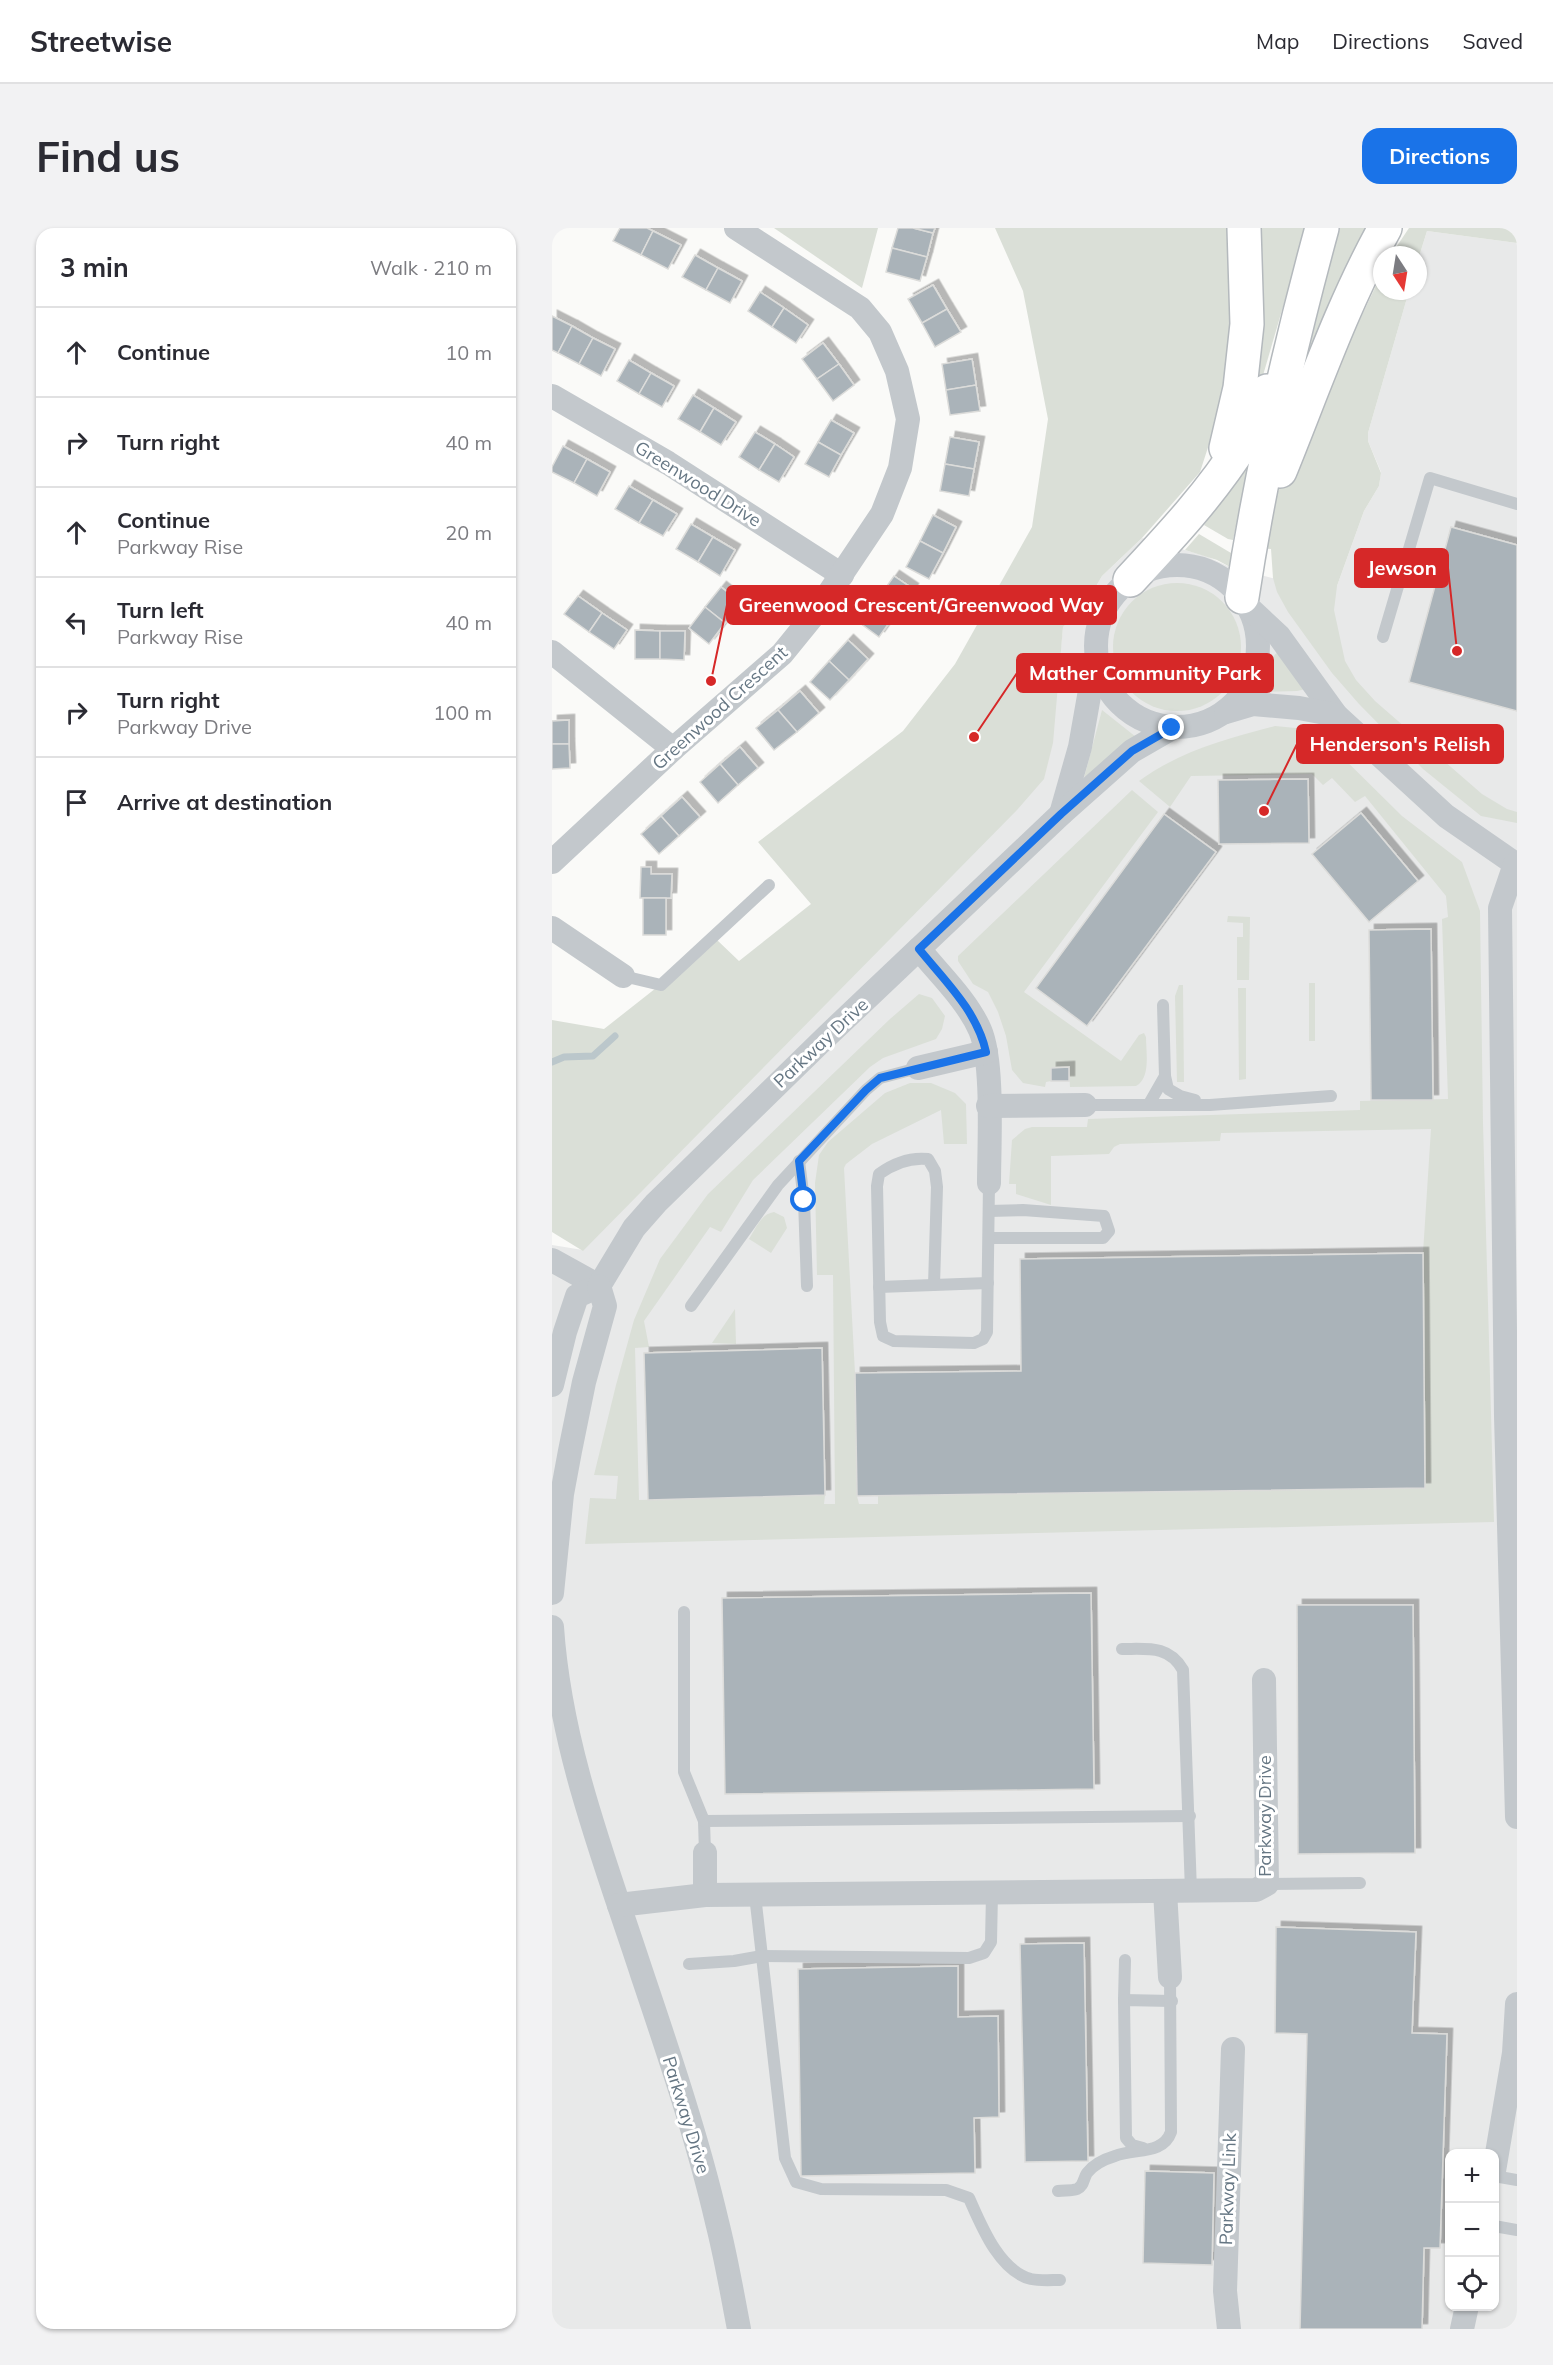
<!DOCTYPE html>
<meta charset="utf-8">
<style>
:root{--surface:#fff;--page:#f2f2f3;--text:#2b2b33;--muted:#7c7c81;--line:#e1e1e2;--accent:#1a73e8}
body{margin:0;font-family:Mulish,sans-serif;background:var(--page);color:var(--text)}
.controls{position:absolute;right:18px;bottom:18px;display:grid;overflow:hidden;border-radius:12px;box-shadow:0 2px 4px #0004}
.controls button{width:54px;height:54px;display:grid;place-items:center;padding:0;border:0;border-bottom:2px solid var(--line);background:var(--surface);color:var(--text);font:30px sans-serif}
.compass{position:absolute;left:821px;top:18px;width:54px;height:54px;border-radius:50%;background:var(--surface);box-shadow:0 2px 4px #0004;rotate:168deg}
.stop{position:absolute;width:18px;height:18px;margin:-14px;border:4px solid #1a73e8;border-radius:50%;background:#fff}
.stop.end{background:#1a73e8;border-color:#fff;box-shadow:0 2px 6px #0008}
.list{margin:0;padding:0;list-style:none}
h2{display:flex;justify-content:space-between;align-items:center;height:78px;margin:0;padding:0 24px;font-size:26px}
h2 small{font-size:20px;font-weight:400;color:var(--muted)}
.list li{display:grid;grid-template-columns:39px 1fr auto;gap:18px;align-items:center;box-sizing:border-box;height:90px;padding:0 24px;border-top:2px solid var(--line)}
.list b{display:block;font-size:22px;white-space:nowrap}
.list p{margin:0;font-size:20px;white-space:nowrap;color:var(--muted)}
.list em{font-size:20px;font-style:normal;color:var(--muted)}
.icon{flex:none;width:33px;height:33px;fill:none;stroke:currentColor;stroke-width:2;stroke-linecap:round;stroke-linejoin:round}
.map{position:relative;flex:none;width:965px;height:2101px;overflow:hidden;border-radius:18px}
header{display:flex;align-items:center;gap:36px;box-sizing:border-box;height:84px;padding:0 30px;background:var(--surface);border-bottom:2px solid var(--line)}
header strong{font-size:28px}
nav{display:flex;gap:33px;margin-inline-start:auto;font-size:21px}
.intro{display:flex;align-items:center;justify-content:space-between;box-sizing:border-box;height:144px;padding:0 36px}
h1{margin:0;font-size:42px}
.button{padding:15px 27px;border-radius:18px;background:var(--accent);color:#fff;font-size:21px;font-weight:700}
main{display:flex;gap:36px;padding:0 36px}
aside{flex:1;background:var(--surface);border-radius:18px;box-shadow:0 2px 4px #0004}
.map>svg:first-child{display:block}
.built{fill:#e8e9e9;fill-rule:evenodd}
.green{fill:#dadfd7}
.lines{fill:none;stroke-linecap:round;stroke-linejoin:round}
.stream{stroke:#bbc7cb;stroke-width:7}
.building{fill:#aab3b9;stroke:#dcdcda;stroke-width:1.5;filter:url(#shadow)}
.trunk-casing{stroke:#b4b9bd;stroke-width:36}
.service{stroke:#c3c8cc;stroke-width:12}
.minor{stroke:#c3c8cc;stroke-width:24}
.trunk{stroke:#fff;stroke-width:33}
.route{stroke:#1a73e8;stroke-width:8}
.labels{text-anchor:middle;stroke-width:6;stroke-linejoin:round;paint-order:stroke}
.street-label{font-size:18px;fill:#657683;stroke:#fff}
.leader{fill:none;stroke:#d62828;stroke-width:2}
.callout-dot{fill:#d62828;stroke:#fff;stroke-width:2}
.callout{fill:#d62828;stroke:#d62828;stroke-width:2}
.callout-label{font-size:20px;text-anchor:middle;font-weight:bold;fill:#fff}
</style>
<header>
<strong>Streetwise</strong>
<nav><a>Map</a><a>Directions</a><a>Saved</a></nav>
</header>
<div class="intro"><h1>Find us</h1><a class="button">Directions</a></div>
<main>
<aside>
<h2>3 min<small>Walk · 210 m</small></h2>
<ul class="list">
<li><svg class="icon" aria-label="ahead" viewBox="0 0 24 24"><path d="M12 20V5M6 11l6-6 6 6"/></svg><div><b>Continue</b></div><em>10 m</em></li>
<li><svg class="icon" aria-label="right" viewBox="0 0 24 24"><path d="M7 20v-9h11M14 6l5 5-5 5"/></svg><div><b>Turn right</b></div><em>40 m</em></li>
<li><svg class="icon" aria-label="ahead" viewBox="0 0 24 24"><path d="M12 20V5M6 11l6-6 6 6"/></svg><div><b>Continue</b><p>Parkway Rise</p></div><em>20 m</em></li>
<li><svg class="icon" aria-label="left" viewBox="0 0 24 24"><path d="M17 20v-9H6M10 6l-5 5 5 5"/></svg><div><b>Turn left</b><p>Parkway Rise</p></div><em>40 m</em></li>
<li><svg class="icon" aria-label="right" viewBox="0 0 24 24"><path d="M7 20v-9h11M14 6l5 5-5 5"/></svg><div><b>Turn right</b><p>Parkway Drive</p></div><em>100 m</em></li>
<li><svg class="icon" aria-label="arrive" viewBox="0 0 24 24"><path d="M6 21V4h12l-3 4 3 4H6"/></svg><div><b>Arrive at destination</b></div></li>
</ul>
</aside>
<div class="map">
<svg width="965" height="2101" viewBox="0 0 965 2101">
<defs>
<filter id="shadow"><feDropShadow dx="5.5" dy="-5.5" stdDeviation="0" flood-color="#0004"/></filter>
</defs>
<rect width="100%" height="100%" fill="#fafaf8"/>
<path class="built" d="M 875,3 L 965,15 L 965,2101 L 0,2101 L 0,1017 L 31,1022 L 507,440 L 511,399 L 532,379 L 550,348 L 590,310 L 654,328 L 678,339 L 720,350 L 785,358 L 812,283 L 827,258 L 829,244 L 816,213 L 816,205 L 857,63 L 866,63 L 866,32 ZM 897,1926 L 942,1926 L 942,2078 L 897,2078 Z"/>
<g class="green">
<path d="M 222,0 L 326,0 L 310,60 Z"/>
<path d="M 443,0 L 679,0 L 681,101 L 675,161 L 648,244 L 590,310 L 550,348 L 532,379 L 511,399 L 501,515 L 492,551 L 465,582 L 31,1023 L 0,1004 L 0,792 L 52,801 L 165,712 L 187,733 L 259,676 L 206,614 L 351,503 L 403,436 L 480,299 L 496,191 L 471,63 Z"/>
<path d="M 705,0 L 754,0 L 700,185 Z"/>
<path d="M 788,0 L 824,0 L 732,207 L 762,82 Z"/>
<path d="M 857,0 L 965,0 L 965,15 L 875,3 L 866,32 L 866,27 L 839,27 Z"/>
<path d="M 830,45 L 830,63 L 857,63 L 816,205 L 816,213 L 829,245 L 827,258 L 812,283 L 785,358 L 782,382 L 793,433 L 804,452 L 823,473 L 930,566 L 955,581 L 965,584 L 965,595 L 929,588 L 871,541 L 807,476 L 780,445 L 736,384 L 725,364 L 721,350 L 719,321 L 705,320 L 714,289 Z"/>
<path d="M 702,215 L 681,312 L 676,311 L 652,297 L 671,269 Z"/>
<path d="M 647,306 L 679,325 L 678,339 L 665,332 L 633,322 Z"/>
<circle cx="625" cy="419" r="64"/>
<path d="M 726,424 L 754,461 L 745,463 L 708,464 C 715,452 715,431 726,424 Z"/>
<path d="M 550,482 L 584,509 L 532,550 Z"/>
<path d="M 723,498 L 754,501 L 768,507 L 850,588 L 910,634 L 928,683 L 931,895 L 942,1294 L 33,1316 L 38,1270 L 64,1271 L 66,1248 L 42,1247 L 64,1157 L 82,1092 L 108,1031 L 156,966 L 338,791 L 367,766 L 380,770 L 393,788 L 390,801 L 384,811 L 331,830 L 318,839 L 201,952 L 169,1004 L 158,999 L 92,1093 L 97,1119 L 83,1120 L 87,1272 L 273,1267 L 272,1276 L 283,1276 L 281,1047 L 265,1047 L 263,955 L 267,927 L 276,914 L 333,865 L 358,855 L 379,855 L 403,865 L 414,876 L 415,916 L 392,916 L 389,882 L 320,916 L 294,936 L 292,940 L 303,1145 L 305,1268 L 307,1276 L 326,1276 L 326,1267 L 873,1260 L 871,1025 L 879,901 L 669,905 L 668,913 L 568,916 L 562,919 L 557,926 L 499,928 L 499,977 L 464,966 L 464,956 L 457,956 L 460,912 L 473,901 L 480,899 L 535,899 L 536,891 L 808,882 L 808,873 L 896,871 L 890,691 L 896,689 L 894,668 L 813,568 L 803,574 L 780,550 L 771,557 L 760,546 L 639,548 L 618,579 L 587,553 C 628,523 674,511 723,498 Z"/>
<path d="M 580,562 L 606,584 L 472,764 L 569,833 L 587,807 L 592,805 L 594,809 C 594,824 599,850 584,858 L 518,859 L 517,840 L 499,840 L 499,853 L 494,854 L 493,859 L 471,855 L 460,842 L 454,808 L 446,784 L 436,764 L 421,756 L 406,733 L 406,728 Z"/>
<path d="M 676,688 L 698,689 L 697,752 L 685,752 L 685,709 L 691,709 L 691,695 L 675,694 Z"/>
<rect x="757" y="755" width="6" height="58"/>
<path d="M 627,757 L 631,757 L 632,854 L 625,854 L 623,768 Z"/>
<path d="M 686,760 L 694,760 L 694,851 L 687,852 Z"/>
<path d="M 222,984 L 232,989 L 235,1000 L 219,1025 L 197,1011 C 204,1000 209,986 222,984 Z"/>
<path d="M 183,1081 L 184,1116 L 160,1115 Z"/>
</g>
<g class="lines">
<path class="stream" d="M 0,834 L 12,829 L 41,828 L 63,808"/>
</g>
<g class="building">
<path d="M 68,0 L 95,0 L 101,3 L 89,27 L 61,13 Z"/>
<path d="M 346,0 L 361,0 L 381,5 L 375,29 L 340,20 Z"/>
<path d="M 361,0 L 383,0 L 381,5 Z"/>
<path d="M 101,3 L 129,17 L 116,41 L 89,27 Z"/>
<path d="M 340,20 L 375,29 L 368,53 L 334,44 Z"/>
<path d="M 143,27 L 166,40 L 154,62 L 130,49 Z"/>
<path d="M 166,40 L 190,53 L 178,75 L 154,62 Z"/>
<path d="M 381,57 L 395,81 L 370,95 L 356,71 Z"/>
<path d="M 208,64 L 232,80 L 220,99 L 196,83 Z"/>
<path d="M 232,80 L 256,97 L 244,115 L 220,99 Z"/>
<path d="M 395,81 L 409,104 L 383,119 L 370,95 Z"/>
<path d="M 0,88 L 20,98 L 6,125 L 0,122 Z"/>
<path d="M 20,98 L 41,110 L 27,136 L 6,125 Z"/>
<path d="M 41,110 L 63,121 L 49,148 L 27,136 Z"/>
<path d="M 271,115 L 287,136 L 265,151 L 250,131 Z"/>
<path d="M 420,131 L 424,157 L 394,162 L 390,136 Z"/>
<path d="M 77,132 L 99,145 L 87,166 L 65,153 Z"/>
<path d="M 287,136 L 302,157 L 281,173 L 265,151 Z"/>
<path d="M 99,145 L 122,158 L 110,179 L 87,166 Z"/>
<path d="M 424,157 L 428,183 L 398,187 L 394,162 Z"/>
<path d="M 141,167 L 162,180 L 148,204 L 126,191 Z"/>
<path d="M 162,180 L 184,194 L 169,217 L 148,204 Z"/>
<path d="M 279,192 L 302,205 L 289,227 L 266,214 Z"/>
<path d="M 203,204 L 223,216 L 207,242 L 187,229 Z"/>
<path d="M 398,209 L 427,214 L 422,241 L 393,236 Z"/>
<path d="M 266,214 L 289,227 L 277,249 L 253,236 Z"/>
<path d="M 223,216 L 242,229 L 227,254 L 207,242 Z"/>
<path d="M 11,218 L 35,231 L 22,255 L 0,244 L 0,239 Z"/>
<path d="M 35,231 L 58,244 L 45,268 L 22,255 Z"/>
<path d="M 393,236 L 422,241 L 417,268 L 388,263 Z"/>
<path d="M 77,258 L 101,272 L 87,295 L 63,281 Z"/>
<path d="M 101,272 L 125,286 L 111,308 L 87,295 Z"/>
<path d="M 381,287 L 404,299 L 391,325 L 368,313 Z"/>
<path d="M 139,296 L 161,309 L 146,334 L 124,321 Z"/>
<path d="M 899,299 L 965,317 L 965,483 L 857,454 Z"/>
<path d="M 161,309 L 183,322 L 168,348 L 146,334 Z"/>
<path d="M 368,313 L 391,325 L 377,351 L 354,339 Z"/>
<path d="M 342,348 L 361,361 L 344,385 L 325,372 Z"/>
<path d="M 169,359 L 189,375 L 173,395 L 153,379 Z"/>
<path d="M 26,368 L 50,385 L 37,404 L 12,386 Z"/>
<path d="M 325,372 L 344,385 L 327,409 L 308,395 Z"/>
<path d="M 153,379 L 173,395 L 157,416 L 137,400 Z"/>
<path d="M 50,385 L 75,402 L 62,421 L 37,404 Z"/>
<path d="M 83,402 L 108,403 L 108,431 L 83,431 Z"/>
<path d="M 108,403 L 133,403 L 132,432 L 108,431 Z"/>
<path d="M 296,412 L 316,431 L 297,452 L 277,433 Z"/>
<path d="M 277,433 L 297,452 L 278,472 L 258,454 Z"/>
<path d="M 248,463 L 267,485 L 245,504 L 226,482 Z"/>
<path d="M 226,482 L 245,504 L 222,522 L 204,500 Z"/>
<path d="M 17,492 L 17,516 L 0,516 L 0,493 Z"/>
<path d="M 0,516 L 17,516 L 18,540 L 0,541 Z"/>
<path d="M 188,519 L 206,540 L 186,557 L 168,536 Z"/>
<path d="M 168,536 L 186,557 L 166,575 L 148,554 Z"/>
<path d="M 756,551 L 757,615 L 667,616 L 666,552 Z"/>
<path d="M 130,569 L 148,589 L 127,608 L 109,588 Z"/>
<path d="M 809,585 L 866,653 L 817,694 L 760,626 Z"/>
<path d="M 612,586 L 664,624 L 535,798 L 484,760 Z"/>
<path d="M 109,588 L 127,608 L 107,626 L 89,606 Z"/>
<path d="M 89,639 L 99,639 L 99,646 L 120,646 L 119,670 L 88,670 Z"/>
<rect x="91" y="670" width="23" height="37"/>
<path d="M 879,701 L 881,872 L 819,872 L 817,702 Z"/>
<path d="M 517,839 L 517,853 L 499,853 L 499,840 Z"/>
<path d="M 871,1025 L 873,1260 L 305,1268 L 303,1145 L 469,1143 L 468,1031 Z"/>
<path d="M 270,1120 L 273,1267 L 96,1272 L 92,1125 Z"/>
<path d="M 539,1365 L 542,1561 L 173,1566 L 170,1370 Z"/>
<path d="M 745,1377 L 861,1377 L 863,1625 L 746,1626 Z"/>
<path d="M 724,1699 L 864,1704 L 860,1805 L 895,1806 L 888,2020 L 872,2020 L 870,2101 L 748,2101 L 755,1806 L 723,1805 Z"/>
<path d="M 532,1715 L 536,1933 L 473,1934 L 468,1716 Z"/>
<path d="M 406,1738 L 406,1789 L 446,1788 L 447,1889 L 422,1890 L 423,1945 L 249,1948 L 246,1741 Z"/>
<path d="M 593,1943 L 662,1945 L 660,2037 L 591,2035 Z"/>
</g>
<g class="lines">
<defs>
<g id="trunk">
<path d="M 674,220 L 688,160 L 695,96 L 692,0"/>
<path d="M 728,243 C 761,162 790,77 833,0"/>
<path d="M 578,352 C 619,308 660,264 692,213 C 702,198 708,179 715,163"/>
<path d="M 690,369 C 709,244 737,121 770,0"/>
</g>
</defs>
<use href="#trunk" class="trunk-casing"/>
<g class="service">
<path d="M 831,409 L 878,250 L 965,276"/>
<path d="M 71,748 L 109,757 L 217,657"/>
<path d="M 613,848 L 616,861 L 628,868 L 643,872"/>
<path d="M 597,876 L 613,848 L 611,777"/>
<path d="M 533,877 L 658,877 L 779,868"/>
<path d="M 247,933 L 252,972 L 255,1058"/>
<path d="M 437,1010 L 551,1010 L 557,1003 L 552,988 L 471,982 L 437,983"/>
<path d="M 382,1057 L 385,959 L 383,943 L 376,931 C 357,929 342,935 327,946 L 325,958 L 328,1094 L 331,1108 L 342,1113 L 422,1115 L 431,1111 L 435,1104 L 437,955"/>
<path d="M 327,1059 L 436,1055"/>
<path d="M 139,1078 L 226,957 L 314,862 L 328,850 L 366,840"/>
<path d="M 132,1384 L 132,1544 L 152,1593 L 153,1625"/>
<path d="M 570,1421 C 595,1421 617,1417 631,1442 L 639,1663"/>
<path d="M 152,1593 L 638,1588"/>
<path d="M 715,1656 L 808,1655"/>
<path d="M 203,1667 L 233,1930 L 244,1954 L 269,1961 L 394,1962 L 417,1970 C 429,1997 447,2043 479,2051 C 488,2053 499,2052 508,2052"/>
<path d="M 137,1736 L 182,1733 L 210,1728 L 417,1730 L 432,1725 L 439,1714 L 440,1665"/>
<path d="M 572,1772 L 573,1732"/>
<path d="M 591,1920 L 580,1917 L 574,1910 L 572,1772 L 620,1773"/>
<path d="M 942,1948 L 965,1952"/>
<path d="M 506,1963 C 512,1962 520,1963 525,1961 C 532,1958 531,1951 535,1945 C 541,1937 553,1931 563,1928 C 583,1920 611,1927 619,1904 L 618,1749"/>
<path d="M 942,1998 L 965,2002"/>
</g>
<g class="minor">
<path d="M 0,168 L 116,235 L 290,347"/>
<circle cx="625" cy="418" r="81"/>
<path d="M 697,380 L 727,408 L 784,487 L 894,588 L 965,637"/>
<path d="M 0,424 L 121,521"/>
<path d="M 674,484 L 701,476 L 747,480 L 784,487"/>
<path d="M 509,586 L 528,519 L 543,434"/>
<path d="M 0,634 L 121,521 L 230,426 L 265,383 L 330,286 L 348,240 L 356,191 L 345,143 L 328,104 L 308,80 L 184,0"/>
<path d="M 963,636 L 948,680 L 954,1188 L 965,1589"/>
<path d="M 0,700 L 71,748"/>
<path d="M 367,721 C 387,746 415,772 428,802 C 442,834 437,918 437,955"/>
<path d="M 366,840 L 434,824"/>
<path d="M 436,878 L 533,877"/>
<path d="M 0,1032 L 47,1058"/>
<path d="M 0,1157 L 13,1104 L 25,1068 L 47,1058 L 82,1000 L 104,975 L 275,808 L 509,586 L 580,523 L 620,500"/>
<path d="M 0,1365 L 10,1266 L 18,1223 L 32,1154 L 53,1078 L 47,1058"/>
<path d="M 0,1399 C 8,1519 53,1633 90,1746 C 117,1826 146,1912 165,1994 C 174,2029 180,2065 187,2101"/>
<path d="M 613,1663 L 618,1749"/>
<path d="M 153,1667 L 153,1625"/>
<path d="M 67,1677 L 153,1667 L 704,1662 L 715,1656 L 712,1452"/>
<path d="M 942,1943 L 962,1825 L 965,1776"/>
<path d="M 677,2101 L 673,2063 L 681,1821"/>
<path d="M 910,2101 L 915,2078"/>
</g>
<use href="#trunk" class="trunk"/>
</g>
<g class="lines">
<path class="route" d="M 252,972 L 247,933 L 314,862 L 328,850 L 434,824 C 425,783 393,753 367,721 L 509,586 L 580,523 L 620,500"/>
</g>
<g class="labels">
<g class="street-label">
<text transform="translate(146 256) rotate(32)" y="6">Greenwood Drive</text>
<text transform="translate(168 480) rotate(-42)" y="6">Greenwood Crescent</text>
<text transform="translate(269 815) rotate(-43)" y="6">Parkway Drive</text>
<text transform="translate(713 1588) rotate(-90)" y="6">Parkway Drive</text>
<text transform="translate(134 1887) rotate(73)" y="6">Parkway Drive</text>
<text transform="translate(676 1961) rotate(-88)" y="6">Parkway Link</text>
</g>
</g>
<path class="leader" d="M905 423L896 340M159 453L175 377M422 509L465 445M712 583L745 516"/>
<g class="callout-dot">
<circle cx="905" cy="423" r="6"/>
<circle cx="159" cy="453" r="6"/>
<circle cx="422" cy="509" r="6"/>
<circle cx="712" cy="583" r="6"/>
</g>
<g class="callout">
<rect x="803" y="321" width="93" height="38" rx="6"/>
<rect x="175" y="358" width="389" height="38" rx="6"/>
<rect x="465" y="426" width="256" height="38" rx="6"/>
<rect x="745" y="497" width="206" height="38" rx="6"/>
</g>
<g class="callout-label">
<text x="850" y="347">Jewson</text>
<text x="369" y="384">Greenwood Crescent/Greenwood Way</text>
<text x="593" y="452">Mather Community Park</text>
<text x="848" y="523">Henderson's Relish</text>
</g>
</svg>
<div class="controls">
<button>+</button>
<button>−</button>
<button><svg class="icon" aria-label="locate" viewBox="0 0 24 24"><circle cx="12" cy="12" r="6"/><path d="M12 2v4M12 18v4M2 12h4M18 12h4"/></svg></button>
</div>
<svg class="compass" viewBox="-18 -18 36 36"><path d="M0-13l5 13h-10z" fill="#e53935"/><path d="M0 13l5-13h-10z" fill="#7c7c81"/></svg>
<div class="stop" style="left:252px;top:972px"></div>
<div class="stop end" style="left:620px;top:500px"></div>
</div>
</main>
